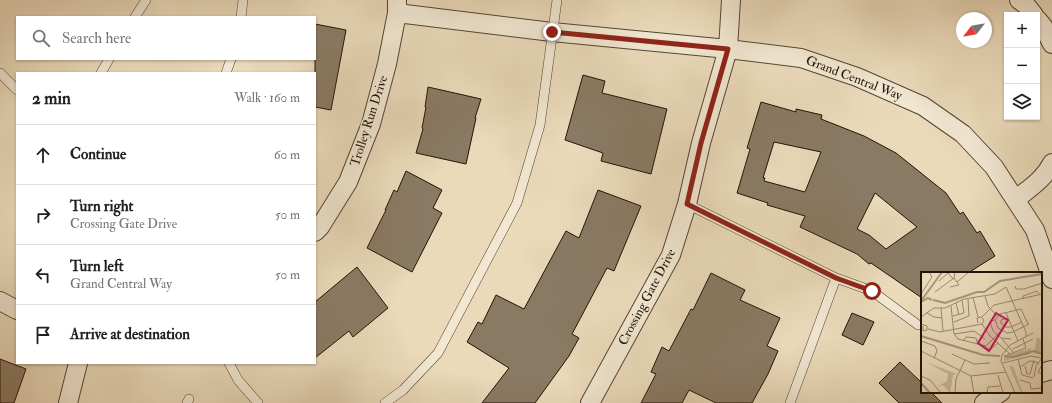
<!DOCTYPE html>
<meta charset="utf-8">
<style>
:root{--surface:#fff;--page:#f6f6f6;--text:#202124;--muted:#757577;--line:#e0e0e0}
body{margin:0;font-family:"IM FELL Double Pica",serif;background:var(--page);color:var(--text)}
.controls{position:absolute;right:12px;top:12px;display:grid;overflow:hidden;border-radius:0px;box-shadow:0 1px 3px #0004}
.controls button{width:36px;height:36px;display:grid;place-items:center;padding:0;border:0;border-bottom:1px solid var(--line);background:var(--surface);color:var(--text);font:20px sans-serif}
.compass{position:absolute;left:956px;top:12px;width:36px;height:36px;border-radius:50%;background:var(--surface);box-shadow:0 1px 3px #0004;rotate:239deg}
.stop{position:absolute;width:12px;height:12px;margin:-9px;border:3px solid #8f2418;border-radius:50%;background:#fff}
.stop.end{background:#8f2418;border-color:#fff;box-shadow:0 1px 4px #0008}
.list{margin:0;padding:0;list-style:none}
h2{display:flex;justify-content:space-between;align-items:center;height:52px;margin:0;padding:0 16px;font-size:17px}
h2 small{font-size:13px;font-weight:400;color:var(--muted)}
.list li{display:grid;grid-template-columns:26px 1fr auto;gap:12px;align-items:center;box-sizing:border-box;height:60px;padding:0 16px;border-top:1px solid var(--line)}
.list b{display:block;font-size:15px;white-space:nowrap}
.list p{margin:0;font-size:13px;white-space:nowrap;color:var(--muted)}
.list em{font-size:13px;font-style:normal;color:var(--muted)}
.icon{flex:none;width:22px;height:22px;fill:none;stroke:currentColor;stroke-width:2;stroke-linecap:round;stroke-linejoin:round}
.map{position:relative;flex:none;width:1052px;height:403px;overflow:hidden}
.search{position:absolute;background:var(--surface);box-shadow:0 1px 3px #0004;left:16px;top:16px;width:300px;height:44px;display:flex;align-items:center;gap:10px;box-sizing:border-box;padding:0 14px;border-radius:0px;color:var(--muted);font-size:15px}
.panel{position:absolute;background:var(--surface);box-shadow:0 1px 3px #0004;left:16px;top:72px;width:300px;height:292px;border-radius:0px}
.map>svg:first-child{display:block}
.building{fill:#8a7a64;stroke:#221306;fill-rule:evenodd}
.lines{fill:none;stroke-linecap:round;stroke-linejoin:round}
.service-casing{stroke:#544533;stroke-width:10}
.minor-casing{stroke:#544533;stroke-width:20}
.service{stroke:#f1e7d2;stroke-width:9}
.minor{stroke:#f1e7d2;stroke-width:18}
.route{stroke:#8f2418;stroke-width:5}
.labels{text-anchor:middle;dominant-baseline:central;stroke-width:3;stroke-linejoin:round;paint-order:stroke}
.street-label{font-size:13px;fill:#221306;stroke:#f1e7d2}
.inset-river{fill:none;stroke:#a6967d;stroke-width:2}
.inset-road{fill:none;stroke:#9a8a72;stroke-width:1}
.view{fill:#c2185b;fill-opacity:0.15;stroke:#c2185b;stroke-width:2}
.inset-edge{fill:none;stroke:#221306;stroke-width:2}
</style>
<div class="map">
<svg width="1052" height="403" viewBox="0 0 1052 403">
<rect width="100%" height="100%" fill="#eadaba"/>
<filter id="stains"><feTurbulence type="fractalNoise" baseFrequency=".005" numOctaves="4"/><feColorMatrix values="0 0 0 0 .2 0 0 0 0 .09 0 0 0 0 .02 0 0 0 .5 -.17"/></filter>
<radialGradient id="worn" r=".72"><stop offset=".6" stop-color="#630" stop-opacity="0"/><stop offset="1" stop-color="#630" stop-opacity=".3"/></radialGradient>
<path class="building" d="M315,24L346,30L331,110L315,107Z
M583,75L605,81L602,93L667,109L651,174L601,161L603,153L565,140Z
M428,87L481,99L475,118H476L466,164L416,153L423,129L422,128L426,107H425Z
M761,102L796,112V109L822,115L821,119L864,136L896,153L946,193L960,214L963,212L977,233L980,231L995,256L968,273H922V298L871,263L869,264L857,254L800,227L805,216L767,205L768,203L737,193L750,149L747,148ZM774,142L821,152L805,192L764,181L765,178H763ZM875,193L917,227L886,249L869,235L857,229Z
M406,171L442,190L433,208L442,213L412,272L367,248L386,210H385L394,190L397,192Z
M598,190L641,206L614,271L607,268L572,334L579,338L569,356L535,403H482L509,368L467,342L478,322L482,324L496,295L524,309L566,231L579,238Z
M357,267L388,308L353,337L349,331L315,358V302Z
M711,273L745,290L740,300L780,318L767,346L778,351L768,374L752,403H716L689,390L682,403H641L656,374L651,372L662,347L669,351L691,309L693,310Z
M852,313L874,322L863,345L842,335Z
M0,359L26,369L14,403H0Z
M900,362L922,383V392H931L942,403H899L879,383Z"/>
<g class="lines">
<g class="service-casing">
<path id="service" d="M135,17L146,0
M241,17L243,0
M0,73L17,90
M101,73L109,59
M226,73L231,59
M687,204L836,278L872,291L918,325
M229,363L238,380L258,403
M187,403L189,399
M385,403L403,390L438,353L517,203L540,125L557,0
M790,403L836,278"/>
</g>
<g class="minor-casing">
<path id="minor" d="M1019,0L1026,5L1034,15
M397,13L552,32L728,49L801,58L857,77L923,106L963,134L994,167L1035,230L1052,279
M1037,19L1043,26L1052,44
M1016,199C1030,188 1044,179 1052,163
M315,232L320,227L348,182L371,124L387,64L397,13V0
M0,301L17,310
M1041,373L1052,370
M68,403L78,363
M590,403L671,255L687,204L701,143L728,49L731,0
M984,403L1001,392"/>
</g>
<use href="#service" class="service"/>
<use href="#minor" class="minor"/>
</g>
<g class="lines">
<path class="route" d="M552,32L728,49L701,143L687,204L836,278L872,291"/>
</g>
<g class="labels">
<g class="street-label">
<text transform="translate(854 78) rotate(21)">Grand Central Way</text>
<text transform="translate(369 121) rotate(-72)">Trolley Run Drive</text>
<text transform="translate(647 297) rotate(-62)">Crossing Gate Drive</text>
</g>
</g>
<g transform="translate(921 272)">
<rect width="121" height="121" fill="#eadaba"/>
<path d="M116,65L121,68V83L113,81ZM111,76L109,82L83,89V84ZM5,90L36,102L32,103L29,121L22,113L16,115L26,109L27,102ZM88,94H92L102,121H100Z" fill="#c8b89b"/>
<path class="inset-river" d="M12,28L24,31L56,20H63L79,9L121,2M0,29L21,0M0,30L7,26L11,28M0,64L62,83L79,84M83,84L93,85L113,79L121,82M0,111L9,121"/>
<path class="inset-road" d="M18,9L27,1L32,7M36,10L48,0M94,14L95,17H103L121,11M29,15L38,13L33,6M14,20L33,6L34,0M0,22L11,5L8,0M64,24L67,34L76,44M52,25L57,45M102,27V24L116,19L119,23M35,31L38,43M30,34L33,62L37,67L65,74L80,59M20,36L22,59M6,41L13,45L21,46M85,41L97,69M32,44L43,41L41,28M0,45L13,36H24L43,27L74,22L85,15L105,60V65M61,45L73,33L121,22M87,46L80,48V51L84,55H90M74,48L69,49L72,59L80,66L90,67M33,50L48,44L47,27M0,52L6,54V58L2,59V54M61,52L69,64L89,82M107,52L100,37L79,42L74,48L77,56L86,61L92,60L108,52M90,55L101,50M7,57L19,60L61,52L63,48L60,45L56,46L57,51M33,62L53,59L64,67M81,67L93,81M0,69L14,74L16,79L13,86M42,69L45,65L55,66L57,73M63,74L69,78L77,71M92,77L112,67M0,79L50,104L85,100M31,82L53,92L69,91M86,83L105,76L102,67M97,87L101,103L112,106M82,91L110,84L121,86M121,93L117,100L121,102M104,94L106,102H109L113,88M99,95L109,89L118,91M77,103L82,121M0,104L9,108L20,121M50,104L53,121M113,105L115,94L121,86M99,108L109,111L110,117L121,116M34,121L35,107L44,88M66,121L67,115L79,114M94,121L80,89L81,83L89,73L112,61"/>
<path class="view" d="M75,41L87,48L68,79L57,71Z"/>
<rect width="121" height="121" class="inset-edge"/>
</g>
<rect width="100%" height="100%" filter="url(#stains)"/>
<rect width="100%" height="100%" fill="url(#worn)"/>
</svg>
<div class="controls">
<button>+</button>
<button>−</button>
<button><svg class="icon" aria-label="layers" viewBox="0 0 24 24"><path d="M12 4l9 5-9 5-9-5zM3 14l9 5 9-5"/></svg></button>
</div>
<svg class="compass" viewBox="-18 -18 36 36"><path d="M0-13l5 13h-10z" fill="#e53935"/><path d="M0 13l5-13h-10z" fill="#757577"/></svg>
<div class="stop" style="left:872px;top:291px"></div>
<div class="stop end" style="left:552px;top:32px"></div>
<div class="search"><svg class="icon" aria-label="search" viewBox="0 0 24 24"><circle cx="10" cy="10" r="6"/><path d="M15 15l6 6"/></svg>Search here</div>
<section class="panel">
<h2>2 min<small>Walk · 160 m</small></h2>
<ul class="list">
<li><svg class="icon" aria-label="ahead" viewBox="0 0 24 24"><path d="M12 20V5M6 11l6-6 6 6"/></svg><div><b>Continue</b></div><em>60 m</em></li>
<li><svg class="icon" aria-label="right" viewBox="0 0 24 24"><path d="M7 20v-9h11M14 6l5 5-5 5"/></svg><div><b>Turn right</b><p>Crossing Gate Drive</p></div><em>50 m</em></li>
<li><svg class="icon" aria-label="left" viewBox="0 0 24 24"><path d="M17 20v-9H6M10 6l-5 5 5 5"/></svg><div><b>Turn left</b><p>Grand Central Way</p></div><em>50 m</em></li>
<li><svg class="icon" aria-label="arrive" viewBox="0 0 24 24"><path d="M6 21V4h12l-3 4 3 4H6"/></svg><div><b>Arrive at destination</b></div></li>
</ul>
</section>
</div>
